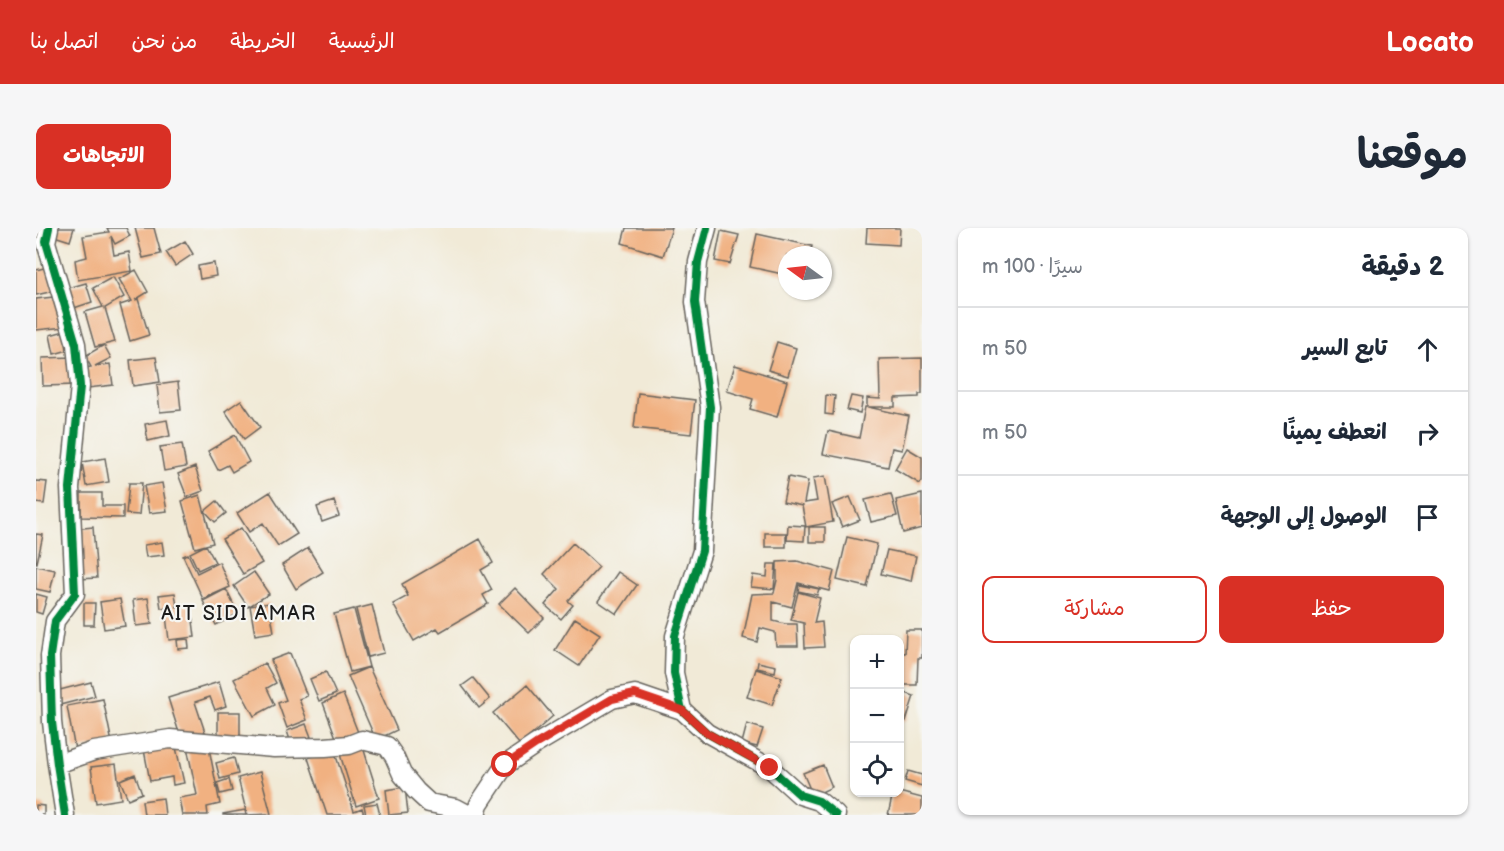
<!DOCTYPE html>
<html lang="ar">
<meta charset="utf-8">
<style>
:root{--surface:#fff;--page:#f6f6f7;--text:#1f2937;--muted:#747a83;--line:#e0e1e3;--accent:#d93025}
body{margin:0;font-family:"Balsamiq Sans","Playpen Sans Arabic",sans-serif;background:var(--page);color:var(--text);direction:rtl}
.controls{position:absolute;right:18px;bottom:18px;display:grid;overflow:hidden;border-radius:12px;box-shadow:0 2px 4px #0004}
.controls button{width:54px;height:54px;display:grid;place-items:center;padding:0;border:0;border-bottom:2px solid var(--line);background:var(--surface);color:var(--text);font:30px sans-serif}
.compass{position:absolute;left:742px;top:18px;width:54px;height:54px;border-radius:50%;background:var(--surface);box-shadow:0 2px 4px #0004;rotate:285deg}
.stop{position:absolute;width:18px;height:18px;margin:-14px;border:4px solid #d93025;border-radius:50%;background:#fff}
.stop.end{background:#d93025;border-color:#fff;box-shadow:0 2px 6px #0008}
.list{margin:0;padding:0;list-style:none}
h2{display:flex;justify-content:space-between;align-items:center;height:78px;margin:0;padding:0 24px;font-size:26px}
h2 small{font-size:20px;font-weight:400;color:var(--muted)}
.list li{display:grid;grid-template-columns:39px 1fr auto;gap:18px;align-items:center;box-sizing:border-box;height:84px;padding:0 24px;border-top:2px solid var(--line)}
.list b{display:block;font-size:22px;white-space:nowrap}
.list em{font-size:20px;font-style:normal;color:var(--muted)}
.actions{display:flex;gap:12px;padding:18px 24px}
.actions a{flex:1;padding:14px 0;border:2px solid var(--accent);border-radius:12px;text-align:center;font-size:21px;color:var(--accent)}
.actions .main{background:var(--accent);color:#fff}
.icon{flex:none;width:33px;height:33px;fill:none;stroke:currentColor;stroke-width:2;stroke-linecap:round;stroke-linejoin:round}
.map{position:relative;flex:none;width:886px;height:587px;overflow:hidden;direction:ltr;border-radius:12px}
header{display:flex;align-items:center;gap:36px;box-sizing:border-box;height:84px;padding:0 30px;background:var(--accent);color:#fff}
header strong{font-size:28px}
nav{display:flex;gap:33px;margin-inline-start:auto;font-size:21px}
.intro{display:flex;align-items:center;justify-content:space-between;box-sizing:border-box;height:144px;padding:0 36px}
h1{margin:0;font-size:42px}
.button{padding:15px 27px;border-radius:12px;background:var(--accent);color:#fff;font-size:21px;font-weight:700}
main{display:flex;gap:36px;padding:0 36px}
aside{flex:1;background:var(--surface);border-radius:12px;box-shadow:0 2px 4px #0004}
.map>svg:first-child{display:block}
.building{fill:#f1b181}
.lines{fill:none;stroke-linecap:round;stroke-linejoin:round}
.minor-casing{stroke:#67645d;stroke-width:21}
.minor{stroke:#fff;stroke-width:18}
.cycleway-casing{stroke:#f6f6f2;stroke-width:11}
.cycleway{stroke:#00873e;stroke-width:8}
.route{stroke:#d93025;stroke-width:8}
.labels{text-anchor:middle;dominant-baseline:central;stroke-width:4.5;stroke-linejoin:round;paint-order:stroke}
.quarter-label{font-size:20px;letter-spacing:1.5px;fill:#1c1c1c;stroke:#f6f6f2}
</style>
<header>
<strong>Locato</strong>
<nav><a>الرئيسية</a><a>الخريطة</a><a>من نحن</a><a>اتصل بنا</a></nav>
</header>
<div class="intro"><h1>موقعنا</h1><a class="button">الاتجاهات</a></div>
<main>
<aside>
<h2>2 دقيقة<small>سيرًا · 100 m</small></h2>
<ul class="list">
<li><svg class="icon" aria-label="ahead" viewBox="0 0 24 24"><path d="M12 20V5M6 11l6-6 6 6"/></svg><div><b>تابع السير</b></div><em>50 m</em></li>
<li><svg class="icon" aria-label="right" viewBox="0 0 24 24"><path d="M7 20v-9h11M14 6l5 5-5 5"/></svg><div><b>انعطف يمينًا</b></div><em>50 m</em></li>
<li><svg class="icon" aria-label="arrive" viewBox="0 0 24 24"><path d="M6 21V4h12l-3 4 3 4H6"/></svg><div><b>الوصول إلى الوجهة</b></div></li>
</ul>
<div class="actions"><a class="main">حفظ</a><a>مشاركة</a></div>
</aside>
<div class="map">
<svg width="886" height="587" viewBox="0 0 886 587">
<rect width="100%" height="100%" fill="#f6f6f2"/>
<filter id="ink" filterUnits="userSpaceOnUse"><feTurbulence type="fractalNoise" baseFrequency=".0167" numOctaves="2"/><feDisplacementMap in="SourceGraphic" scale="12" xChannelSelector="R" yChannelSelector="G"/><feConvolveMatrix kernelMatrix="1 2 1 2 8 2 1 2 1" color-interpolation-filters="sRGB"/></filter>
<filter id="wash" filterUnits="userSpaceOnUse"><feTurbulence type="fractalNoise" baseFrequency=".008" numOctaves="4" result="noise"/><feDisplacementMap in="SourceGraphic" scale="24" xChannelSelector="R" yChannelSelector="G"/><feGaussianBlur stdDeviation="1.35" result="paint"/><feColorMatrix in="noise" values="0 0 0 0 0 0 0 0 0 0 0 0 0 0 0 0 0 1.4 0 .05"/><feComposite in="paint" operator="in"/></filter>
<g filter="url(#wash)">
<rect width="100%" height="100%" fill="#f1ead7"/>
<g id="blocks">
<path class="building" d="M17,0H38L34,13L15,7Z
M71,0H90L94,8L79,16L75,8L78,27L93,24L96,43L42,52L39,32L51,29L47,8L73,4Z
M99,0H118L125,26L107,30Z
M590,0H636L627,28L586,15Z
M831,0H864L863,17L830,15Z
M685,3L703,7L694,36L679,33Z
M721,6L776,18L774,27H751V47L714,39Z
M149,13L157,26L139,38L130,24Z
M178,35L180,48L164,51L162,38Z
M12,39L18,63L0,67V42Z
M100,42L112,64L99,72L102,71L113,107L94,113L84,77L96,73L83,51Z
M77,49L88,69L69,80L79,114L59,119L49,84L67,79L57,60Z
M50,55L56,74L38,80L32,60Z
M26,68L29,99L0,102V71Z
M32,102L36,121L18,126L14,107Z
M741,114L760,120L752,148L732,142Z
M68,117L75,130L59,138L74,136L77,157L52,160L49,140L55,139L49,128Z
M39,129V157L7,158L6,130Z
M120,129L124,154L97,158L94,132Z
M886,130V166H883V169L859,170V179H832L873,188L866,222L856,220L852,239L787,226L792,203L823,210L829,179H831V170L844,171L843,131Z
M699,137L751,153L741,189L714,181L717,171L691,163Z
M142,154L145,182L124,184L121,157Z
M602,165L659,172L655,206L598,200Z
M790,167L799,168L797,187L789,186Z
M815,168L827,170L824,185L811,182Z
M205,172L224,199L208,211L189,183Z
M131,192L134,208L112,213L109,196Z
M199,207L213,234L196,244L192,237L182,242L172,223Z
M146,216L150,239L128,243L124,219Z
M871,220L886,229V253L884,256L859,241Z
M69,230L73,254L50,258L46,234Z
M159,239L167,263L151,269L142,246Z
M789,248L797,294L770,299L766,278L747,274L752,249L772,253L768,275L781,273L777,250Z
M0,253L11,254L8,276L0,275Z
M93,255H106L103,287L90,286Z
M126,255L131,283L113,285L108,258Z
M234,264L261,306L242,318L227,295L213,304L201,285Z
M45,265H66V278H87V290L45,289Z
M855,266L861,288L835,294L829,272Z
M886,266V300L867,305L860,272Z
M164,267L177,315L159,320L146,273Z
M814,269L824,292L806,299L796,276Z
M181,273L190,285L179,294L169,283Z
M298,273L303,288L286,294L281,279Z
M752,297L769,298L768,313L751,312Z
M57,299L61,350L43,351L38,301Z
M773,299H789V314H773Z
M205,300L226,335L207,346L186,311Z
M729,305H750V319H729Z
M0,306L7,307L1,335H0Z
M811,309L841,316L831,359L801,352Z
M444,311L457,335L445,342L456,362L447,367L452,376L404,404L401,400L378,413L357,376L372,368L366,356Z
M126,314L128,327L110,329L108,317Z
M537,315L563,339L532,373L537,377L525,391L509,377L523,361L508,346Z
M170,317L179,334L162,342L154,325Z
M272,320L287,344L260,361L246,337Z
M851,322L880,328L875,353L845,346Z
M152,326L161,345L183,334L194,359L167,371L147,328Z
M761,333L798,343L793,363L762,355L756,379L737,374V393L749,396H761L762,418H740L739,404L724,400L721,414L707,410L716,366L738,365L741,352V334Z
M732,336H740L738,361L715,359L717,347L731,349Z
M0,338L19,342L14,364L0,361Z
M218,344L233,366L212,379L198,358Z
M582,344L601,357L581,386L562,373Z
M763,357L783,361L781,367L762,363Z
M479,360L508,390L493,405L463,376Z
M190,361L202,386L180,397L167,373Z
M762,364L784,370L778,395L786,394L788,419L769,420L768,395L755,392Z
M139,365L141,379L155,377L159,409L133,412L129,380H125L123,367Z
M0,366L11,369L6,386L0,384Z
M112,370L116,396L100,398L97,372Z
M84,371L89,398L68,401L64,374Z
M48,375H59L58,397H48Z
M233,375L238,404L219,407L214,378Z
M336,377L348,425L332,429L320,381Z
M318,381L333,439L314,444L298,386Z
M539,390L564,406L543,438L519,422Z
M870,402H886V430H882L881,457H864V425H869Z
M152,411L153,420L142,421L141,412Z
M254,425L271,468L263,471L271,492L251,500L242,475L250,472L235,432Z
M722,434L740,438L739,444L721,440Z
M229,435L240,455L231,460L239,477L218,488L198,451Z
M333,439L361,502L340,512L312,448Z
M720,441L746,449L736,477L711,469Z
M290,444L300,466L283,473L274,451Z
M437,450L454,471L443,480L426,458Z
M55,454L59,468L20,478L16,464Z
M183,454L190,478L179,482L174,469L159,474L169,504L145,511L132,470Z
M491,457L517,488L484,517L457,485Z
M864,463L878,468L870,493L864,492Z
M307,466L323,507L302,515L287,475Z
M67,471L76,515L39,522L31,478Z
M182,484H204V509H182Z
M270,496L275,509L255,515L251,503Z
M711,496L727,501L721,519L706,515Z
M139,515L148,555L137,557L136,549L114,553L108,522Z
M172,515L184,576L171,579L172,587H146L143,570L161,567L151,519Z
M326,516L343,570L320,578L303,523Z
M298,522L318,583L326,580L328,587H291L272,530Z
M198,530L202,546L184,551L180,535Z
M80,536L85,571L60,575L55,539Z
M787,537L796,559L777,568L767,545Z
M872,543L886,547V558L869,553Z
M224,544L235,586L211,587L202,550Z
M99,546L106,565L92,571L84,552Z
M193,551L196,563L184,566L181,555Z
M369,559L372,585L353,587L350,562Z
M863,564L886,570V587H852L856,569L843,564Z
M127,570L129,587H108L106,573Z
M341,575L344,587H330L328,577Z
M0,577L8,578V587H0Z
M209,582L210,587H187V586Z"/>
</g>
</g>
<g filter="url(#ink)">
<use href="#blocks" fill-opacity="0" stroke="#67645d" stroke-width="1.5"/>
<g class="lines">
<g class="minor-casing">
<path id="minor" d="M13,0L10,14L40,116L44,158L34,260L39,366L19,393L14,428L16,494L21,536L29,587
M671,0L662,34L659,74L674,179L666,323L639,408L638,445L646,482L671,505L734,540L764,567L783,573L800,587
M21,536L58,523L134,511L238,520L289,519L313,517L326,512L351,518L358,528L366,546L380,563L393,575L420,580L433,587
M440,587L443,576L469,537L500,516L576,471L599,466L646,482"/>
</g>
<use href="#minor" class="minor"/>
<g class="cycleway-casing">
<path id="cycleway" d="M13,0L10,14L40,116L44,158L34,260L39,366L19,393L14,428L16,494L21,536L29,587
M671,0L662,34L659,74L674,179L666,323L639,408L638,445L646,482L671,505L734,540L764,567L783,573L800,587"/>
</g>
<use href="#cycleway" class="cycleway"/>
</g>
</g>
<g class="lines" filter="url(#ink)">
<path class="route" d="M469,537L500,516L576,471L599,466L646,482L671,505L734,540"/>
</g>
<g class="labels">
<g class="quarter-label">
<text x="203" y="386">AIT SIDI AMAR</text>
</g>
</g>
</svg>
<div class="controls">
<button>+</button>
<button>−</button>
<button><svg class="icon" aria-label="locate" viewBox="0 0 24 24"><circle cx="12" cy="12" r="6"/><path d="M12 2v4M12 18v4M2 12h4M18 12h4"/></svg></button>
</div>
<svg class="compass" viewBox="-18 -18 36 36"><path d="M0-13l5 13h-10z" fill="#e53935"/><path d="M0 13l5-13h-10z" fill="#747a83"/></svg>
<div class="stop" style="left:469px;top:537px"></div>
<div class="stop end" style="left:734px;top:540px"></div>
</div>
</main>
